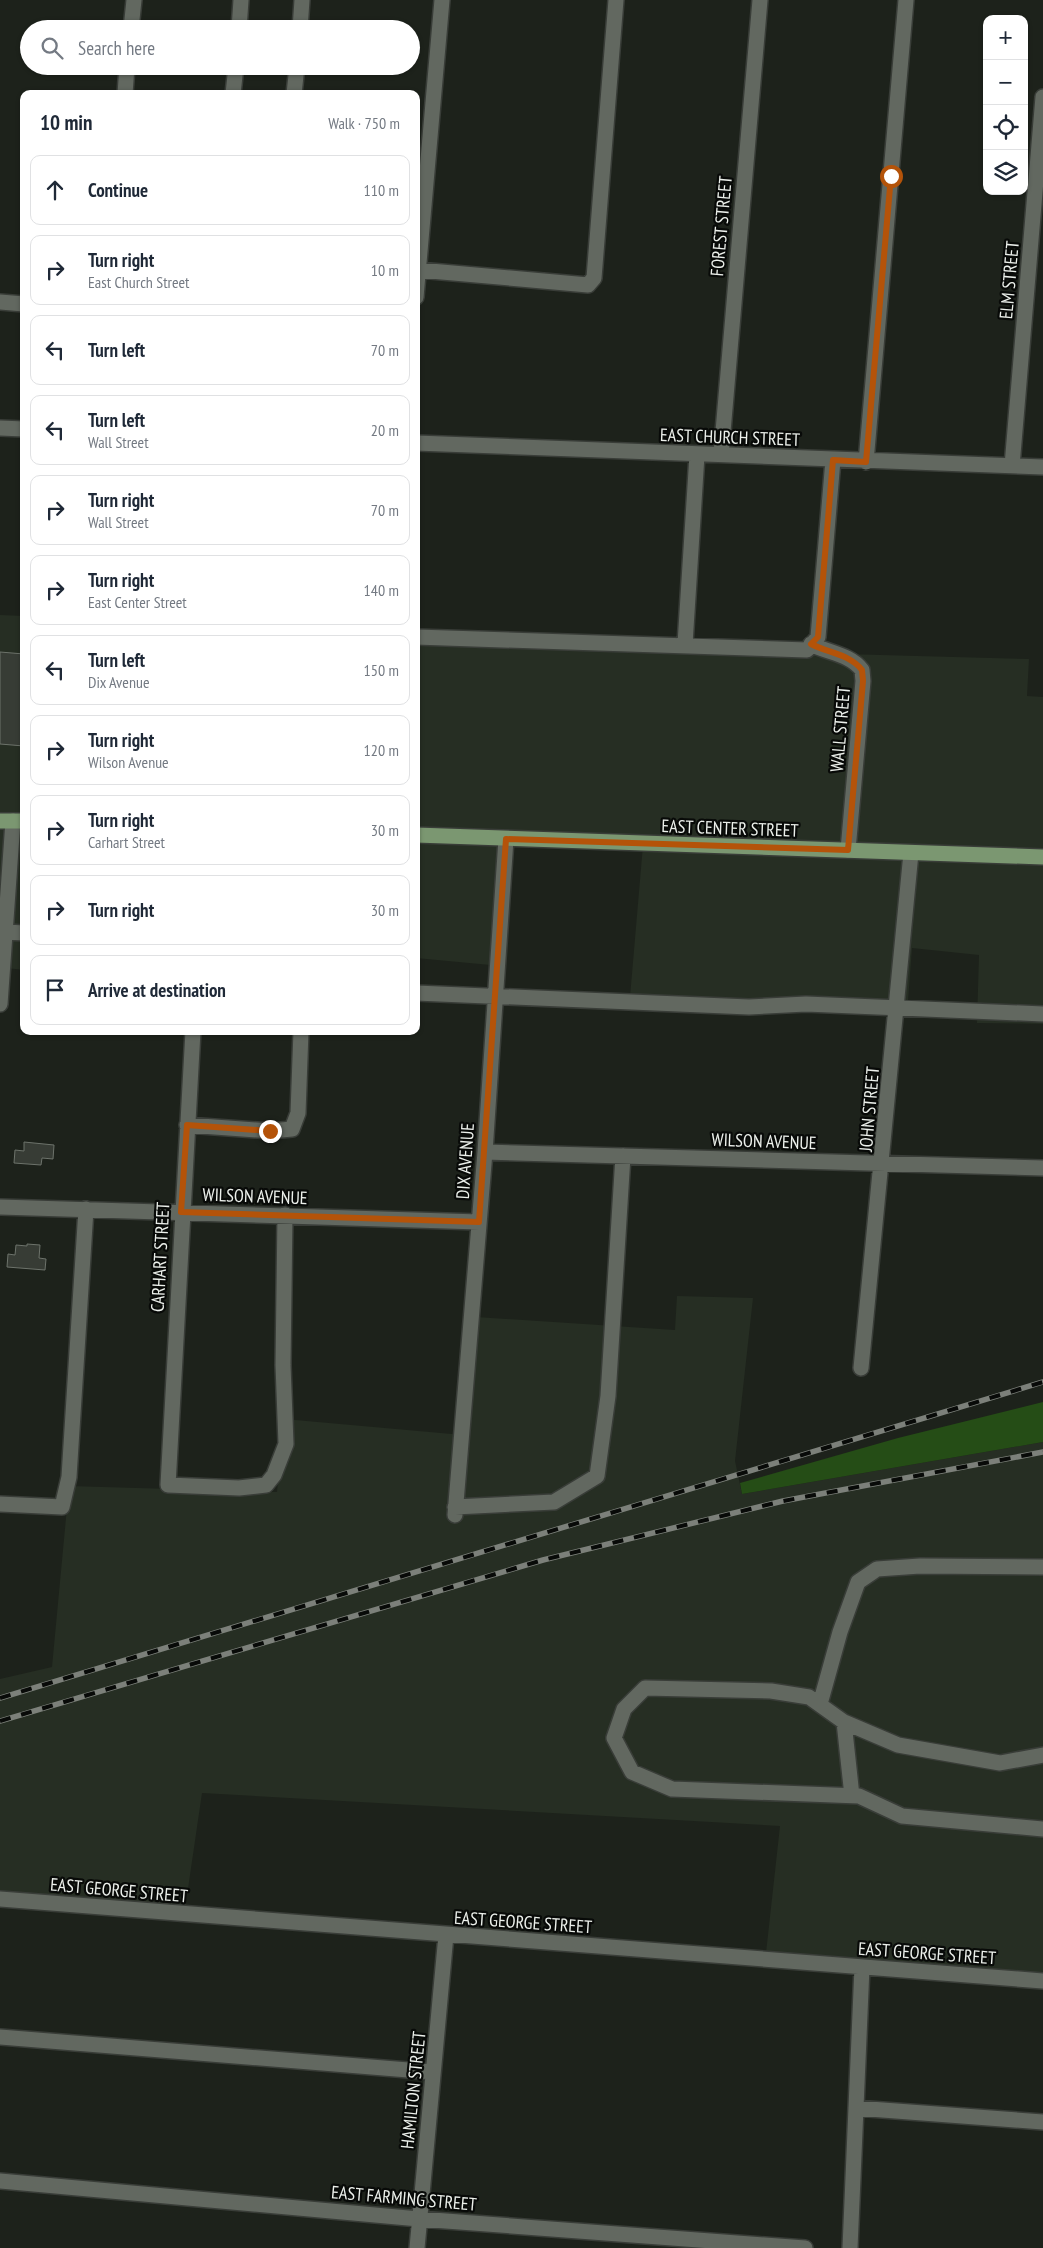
<!DOCTYPE html>
<meta charset="utf-8">
<style>
:root{--surface:#fff;--page:#f6f6f7;--text:#1f2937;--muted:#747a83;--line:#e0e1e3}
body{margin:0;font-family:"PT Sans Narrow",sans-serif;background:var(--page);color:var(--text)}
.controls{position:absolute;right:15px;top:15px;display:grid;overflow:hidden;border-radius:10px;box-shadow:0 1px 4px #0004}
.controls button{width:45px;height:45px;display:grid;place-items:center;padding:0;border:0;border-bottom:1px solid var(--line);background:var(--surface);color:var(--text);font:25px sans-serif}
.stop{position:absolute;width:15px;height:15px;margin:-11px;border:4px solid #b45309;border-radius:50%;background:#fff}
.stop.end{background:#b45309;border-color:#fff;box-shadow:0 1px 5px #0008}
.list{margin:0;padding:0;list-style:none}
h2{display:flex;justify-content:space-between;align-items:center;height:65px;margin:0;padding:0 20px;font-size:21px}
h2 small{font-size:16px;font-weight:400;color:var(--muted)}
.list li{display:grid;grid-template-columns:32px 1fr auto;gap:15px;align-items:center;box-sizing:border-box;height:70px;margin:0 10px 10px;padding:0 10px;border:1px solid var(--line);border-radius:10px}
.list b{display:block;font-size:19px;white-space:nowrap}
.list p{margin:0;font-size:16px;white-space:nowrap;color:var(--muted)}
.list em{font-size:16px;font-style:normal;color:var(--muted)}
.icon{flex:none;width:28px;height:28px;fill:none;stroke:currentColor;stroke-width:2;stroke-linecap:round;stroke-linejoin:round}
.map{position:relative;flex:none;width:1043px;height:2248px;overflow:hidden}
.search{position:absolute;background:var(--surface);box-shadow:0 1px 4px #0004;left:20px;top:20px;width:400px;height:55px;display:flex;align-items:center;gap:12px;box-sizing:border-box;padding:0 18px;border-radius:28px;color:var(--muted);font-size:19px}
.panel{position:absolute;background:var(--surface);box-shadow:0 1px 4px #0004;left:20px;top:90px;width:400px;height:945px;border-radius:10px}
.map>svg:first-child{display:block}
.built{fill:#262e23}
.green{fill:#254d16}
.building{fill:#373c35;stroke:#6d736b}
.lines{fill:none;stroke-linecap:round;stroke-linejoin:round}
.minor-casing{stroke:#393d38;stroke-width:18}
.major-casing{stroke:#393d38;stroke-width:18}
.minor{stroke:#626860;stroke-width:15}
.major{stroke:#7b9771;stroke-width:15}
.rail-casing{stroke:#7c807a;stroke-width:5.5}
.rail{stroke:#080a08;stroke-width:4;stroke-dasharray:11;stroke-linecap:butt}
.route{stroke:#b45309;stroke-width:6}
.labels{text-anchor:middle;dominant-baseline:central;stroke-width:4.5;stroke-linejoin:round;paint-order:stroke}
.street-label{font-size:18px;fill:#ecf0eb;stroke:#080a08}
</style>
<div class="map">
<svg width="1043" height="2248" viewBox="0 0 1043 2248">
<rect width="100%" height="100%" fill="#1d221b"/>
<path class="built" d="M0,615L24,616V970L6,968L0,943Z
M416,635L808,653L1029,659L1027,696L1043,697V1024L977,1023L979,955L912,948L907,1014L630,997L643,845L509,842L501,966L416,958Z
M677,1296L753,1298L735,1461L742,1494L1043,1442V1983L765,1962L780,1826L202,1793L184,1916L0,1902V1679L52,1667L69,1486L277,1492L284,1419L463,1435L476,1317L675,1330Z"/>
<path class="green" d="M1043,1402V1442L742,1494L740,1483L898,1438Z"/>
<path class="building" d="M0,652L24,654V746L0,744Z
M24,1142L54,1145L53,1159L42,1158L41,1165L14,1163L15,1150L24,1151Z
M27,1244L40,1245L39,1258L46,1259L45,1270L7,1267L8,1254L15,1255L16,1245L27,1246Z"/>
<g class="lines">
<g class="minor-casing">
<path id="minor" d="M131,29L134,0
M239,29L241,0
M300,29L302,0
M125,94L127,66
M233,94L236,66
M294,94L297,66
M419,270L588,285L594,278L616,0
M416,297L442,0
M0,302L24,304
M0,428L24,429
M416,443L1043,467
M721,455L760,0
M866,462L906,0
M1012,466L1043,97
M416,637L807,650L818,637L833,460
M685,644L697,455
M811,644C828,653 850,654 862,670L863,681L848,850
M6,932L24,933
M416,993L749,1007L806,1004L1043,1014
M0,1004L13,821
M193,1031L168,1485L239,1488L266,1485L274,1475L286,1444L283,1365L285,1215
M187,1125L270,1131L292,1129L298,1113L301,1031
M485,1152L1043,1168
M0,1207L479,1222
M861,1368L911,853
M0,1504L62,1507L69,1477L86,1209
M455,1507L554,1502L597,1476L608,1396L623,1156
M455,1515L485,1152L506,839
M820,1704L840,1632L858,1582L877,1569L920,1566L1043,1567
M844,1722L852,1796
M1043,1755L1000,1763L898,1745L844,1722L809,1697L771,1691L645,1688L624,1709L614,1738L632,1772L672,1789L859,1796L902,1816L1043,1829
M0,1899L1043,1981
M0,2037L433,2072
M856,2108L1043,2122
M0,2181L419,2219L805,2248
M417,2248L446,1935
M850,2248L862,1967"/>
</g>
<g class="major-casing">
<path id="major" d="M0,821H24
M416,835L1043,857"/>
</g>
<use href="#minor" class="minor"/>
<use href="#major" class="major"/>
<g class="rail-casing">
<path id="rail" d="M0,1698L1043,1382
M0,1721L543,1560L783,1501L1043,1452"/>
</g>
<use href="#rail" class="rail"/>
</g>
<g class="lines">
<path class="route" d="M270,1131L187,1125L181,1212L479,1222L506,839L848,850L863,681L862,670C850,654 828,653 811,644L818,637L833,460L866,462L891,176"/>
</g>
<g class="labels">
<g class="street-label">
<text transform="translate(721 226) rotate(-85)">FOREST STREET</text>
<text transform="translate(1009 280) rotate(-85)">ELM STREET</text>
<text transform="translate(730 437) rotate(2)">EAST CHURCH STREET</text>
<text transform="translate(840 729) rotate(-85)">WALL STREET</text>
<text transform="translate(730 828) rotate(2)">EAST CENTER STREET</text>
<text transform="translate(869 1109) rotate(-85)">JOHN STREET</text>
<text transform="translate(764 1141) rotate(2)">WILSON AVENUE</text>
<text transform="translate(465 1161) rotate(-86)">DIX AVENUE</text>
<text transform="translate(255 1196) rotate(2)">WILSON AVENUE</text>
<text transform="translate(160 1257) rotate(-87)">CARHART STREET</text>
<text transform="translate(119 1890) rotate(5)">EAST GEORGE STREET</text>
<text transform="translate(523 1922) rotate(4)">EAST GEORGE STREET</text>
<text transform="translate(927 1953) rotate(4)">EAST GEORGE STREET</text>
<text transform="translate(413 2090) rotate(-84)">HAMILTON STREET</text>
<text transform="translate(404 2198) rotate(5)">EAST FARMING STREET</text>
</g>
</g>
</svg>
<div class="controls">
<button>+</button>
<button>−</button>
<button><svg class="icon" aria-label="locate" viewBox="0 0 24 24"><circle cx="12" cy="12" r="6"/><path d="M12 2v4M12 18v4M2 12h4M18 12h4"/></svg></button>
<button><svg class="icon" aria-label="layers" viewBox="0 0 24 24"><path d="M12 4l9 5-9 5-9-5zM3 14l9 5 9-5"/></svg></button>
</div>
<div class="stop" style="left:891px;top:176px"></div>
<div class="stop end" style="left:270px;top:1131px"></div>
<div class="search"><svg class="icon" aria-label="search" viewBox="0 0 24 24"><circle cx="10" cy="10" r="6"/><path d="M15 15l6 6"/></svg>Search here</div>
<section class="panel">
<h2>10 min<small>Walk · 750 m</small></h2>
<ul class="list">
<li><svg class="icon" aria-label="ahead" viewBox="0 0 24 24"><path d="M12 20V5M6 11l6-6 6 6"/></svg><div><b>Continue</b></div><em>110 m</em></li>
<li><svg class="icon" aria-label="right" viewBox="0 0 24 24"><path d="M7 20v-9h11M14 6l5 5-5 5"/></svg><div><b>Turn right</b><p>East Church Street</p></div><em>10 m</em></li>
<li><svg class="icon" aria-label="left" viewBox="0 0 24 24"><path d="M17 20v-9H6M10 6l-5 5 5 5"/></svg><div><b>Turn left</b></div><em>70 m</em></li>
<li><svg class="icon" aria-label="left" viewBox="0 0 24 24"><path d="M17 20v-9H6M10 6l-5 5 5 5"/></svg><div><b>Turn left</b><p>Wall Street</p></div><em>20 m</em></li>
<li><svg class="icon" aria-label="right" viewBox="0 0 24 24"><path d="M7 20v-9h11M14 6l5 5-5 5"/></svg><div><b>Turn right</b><p>Wall Street</p></div><em>70 m</em></li>
<li><svg class="icon" aria-label="right" viewBox="0 0 24 24"><path d="M7 20v-9h11M14 6l5 5-5 5"/></svg><div><b>Turn right</b><p>East Center Street</p></div><em>140 m</em></li>
<li><svg class="icon" aria-label="left" viewBox="0 0 24 24"><path d="M17 20v-9H6M10 6l-5 5 5 5"/></svg><div><b>Turn left</b><p>Dix Avenue</p></div><em>150 m</em></li>
<li><svg class="icon" aria-label="right" viewBox="0 0 24 24"><path d="M7 20v-9h11M14 6l5 5-5 5"/></svg><div><b>Turn right</b><p>Wilson Avenue</p></div><em>120 m</em></li>
<li><svg class="icon" aria-label="right" viewBox="0 0 24 24"><path d="M7 20v-9h11M14 6l5 5-5 5"/></svg><div><b>Turn right</b><p>Carhart Street</p></div><em>30 m</em></li>
<li><svg class="icon" aria-label="right" viewBox="0 0 24 24"><path d="M7 20v-9h11M14 6l5 5-5 5"/></svg><div><b>Turn right</b></div><em>30 m</em></li>
<li><svg class="icon" aria-label="arrive" viewBox="0 0 24 24"><path d="M6 21V4h12l-3 4 3 4H6"/></svg><div><b>Arrive at destination</b></div></li>
</ul>
</section>
</div>
